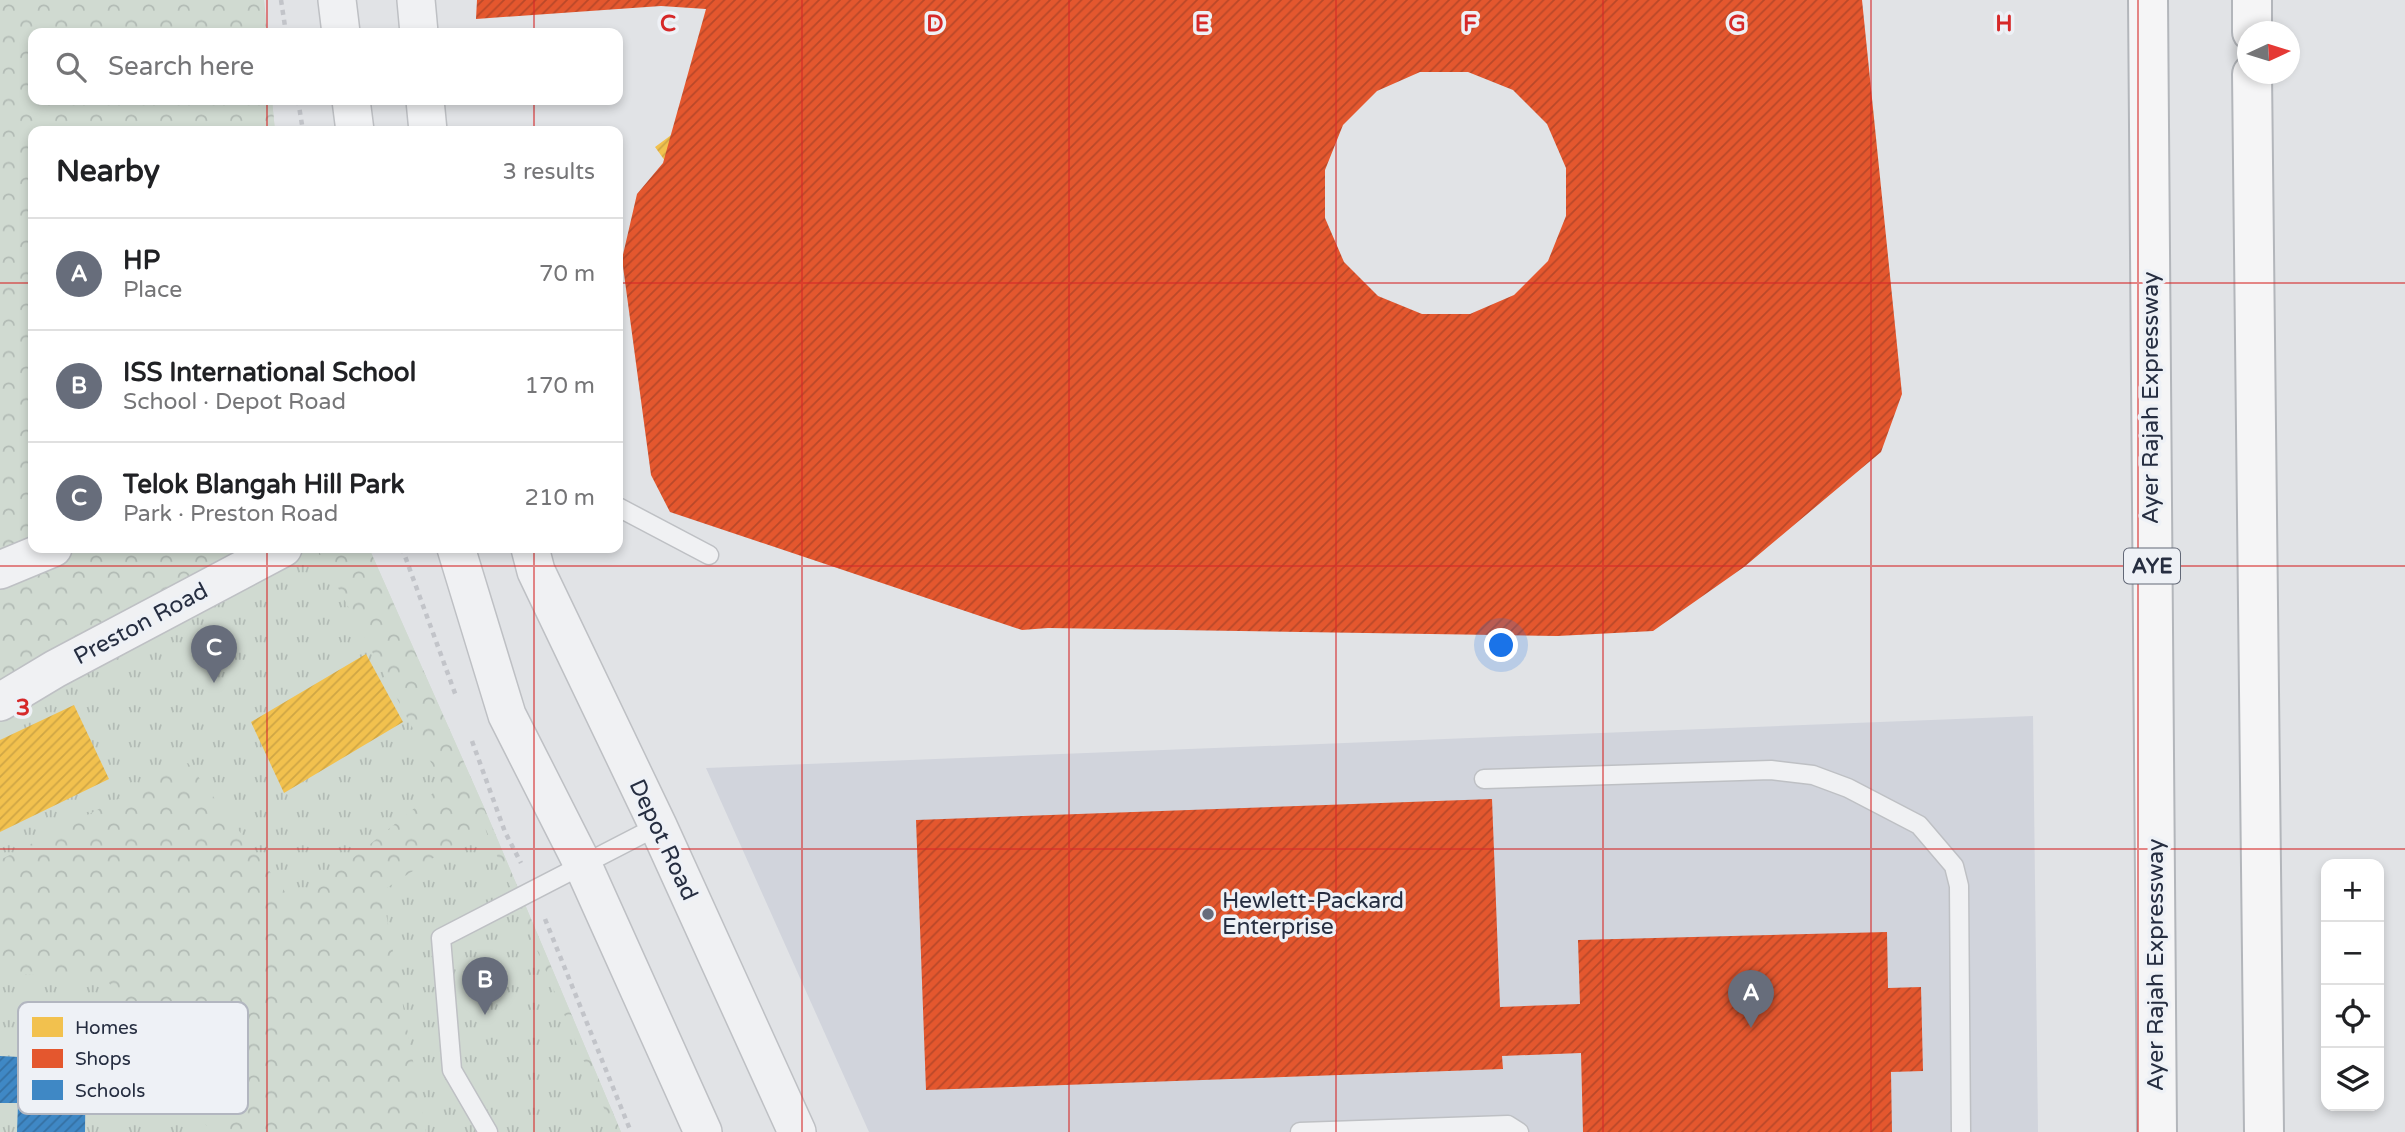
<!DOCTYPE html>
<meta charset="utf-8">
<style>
:root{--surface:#fff;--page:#f6f6f6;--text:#202124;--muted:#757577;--line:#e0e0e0;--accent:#676d7b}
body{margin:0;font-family:"Varela Round",sans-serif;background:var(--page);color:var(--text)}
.controls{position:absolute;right:21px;bottom:21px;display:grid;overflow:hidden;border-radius:14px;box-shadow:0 4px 10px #0003}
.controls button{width:63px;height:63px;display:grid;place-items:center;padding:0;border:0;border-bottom:2px solid var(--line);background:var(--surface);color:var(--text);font:35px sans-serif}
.compass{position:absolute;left:2237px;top:21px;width:63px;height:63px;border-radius:50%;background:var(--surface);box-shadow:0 4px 10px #0003;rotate:86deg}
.you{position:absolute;left:1502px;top:646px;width:24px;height:24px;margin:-18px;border:5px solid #fff;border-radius:50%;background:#1a73e8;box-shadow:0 0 0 10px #1a73e833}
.badge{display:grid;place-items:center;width:46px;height:46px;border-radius:50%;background:var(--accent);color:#fff;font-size:23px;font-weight:700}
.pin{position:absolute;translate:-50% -58px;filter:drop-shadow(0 2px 4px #0008)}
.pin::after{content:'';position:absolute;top:37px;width:24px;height:21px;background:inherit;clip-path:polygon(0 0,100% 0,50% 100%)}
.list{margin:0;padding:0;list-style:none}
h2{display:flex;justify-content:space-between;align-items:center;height:91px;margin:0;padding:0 28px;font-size:30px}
h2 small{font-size:23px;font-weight:400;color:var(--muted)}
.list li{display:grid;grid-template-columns:46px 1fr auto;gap:21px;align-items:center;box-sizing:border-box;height:112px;padding:0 28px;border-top:2px solid var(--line)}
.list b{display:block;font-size:26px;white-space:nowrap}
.list p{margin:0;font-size:23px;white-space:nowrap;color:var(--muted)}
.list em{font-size:23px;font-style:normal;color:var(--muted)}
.icon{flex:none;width:38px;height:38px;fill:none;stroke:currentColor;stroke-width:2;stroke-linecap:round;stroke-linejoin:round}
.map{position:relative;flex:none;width:2405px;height:1132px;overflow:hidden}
.search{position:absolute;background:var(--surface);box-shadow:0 4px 10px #0003;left:28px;top:28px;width:595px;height:77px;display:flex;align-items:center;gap:18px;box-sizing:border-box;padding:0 24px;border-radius:14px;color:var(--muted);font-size:26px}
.panel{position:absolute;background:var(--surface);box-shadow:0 4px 10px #0003;left:28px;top:126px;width:595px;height:427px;border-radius:14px}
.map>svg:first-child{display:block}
.built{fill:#d1d4dc}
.grass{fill:url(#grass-tufts)}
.forest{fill:url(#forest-crowns)}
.homes{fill:url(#homes-hatch)}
.shops{fill:url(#shops-hatch);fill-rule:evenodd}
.schools{fill:url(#schools-hatch)}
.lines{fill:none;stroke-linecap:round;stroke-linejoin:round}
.lane-casing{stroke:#bec0c4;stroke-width:21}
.street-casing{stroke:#bec0c4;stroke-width:40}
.highway-casing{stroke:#b3b6bb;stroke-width:42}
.path{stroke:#c2c4c9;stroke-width:4.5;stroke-dasharray:5 5;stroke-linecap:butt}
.lane{stroke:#f0f1f3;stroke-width:18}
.street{stroke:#f0f1f3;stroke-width:37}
.highway{stroke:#f5f5f6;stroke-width:38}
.grid{fill:none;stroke:#d62828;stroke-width:2;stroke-opacity:0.55}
.poi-dot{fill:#676d7b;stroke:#eef1f6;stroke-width:2.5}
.labels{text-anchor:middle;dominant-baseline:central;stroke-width:7;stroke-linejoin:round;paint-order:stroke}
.shield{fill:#eef1f6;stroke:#626877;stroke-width:2}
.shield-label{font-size:21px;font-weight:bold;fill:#262e41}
.street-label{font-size:23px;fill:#262e41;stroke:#eef1f6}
.poi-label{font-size:23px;fill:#262e41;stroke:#eef1f6;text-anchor:start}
.key{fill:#eef1f6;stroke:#b2b6c0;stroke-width:2}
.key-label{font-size:19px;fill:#262e41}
.grid-label{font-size:23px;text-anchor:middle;font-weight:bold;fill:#d62828;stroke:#eef1f6;stroke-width:7;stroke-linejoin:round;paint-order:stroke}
</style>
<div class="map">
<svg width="2405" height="1132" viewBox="0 0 2405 1132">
<defs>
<pattern id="grass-tufts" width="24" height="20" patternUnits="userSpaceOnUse" patternTransform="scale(1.75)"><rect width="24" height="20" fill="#d0dad1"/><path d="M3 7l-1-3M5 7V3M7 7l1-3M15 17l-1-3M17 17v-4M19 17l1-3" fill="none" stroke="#b2bbb5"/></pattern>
<pattern id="forest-crowns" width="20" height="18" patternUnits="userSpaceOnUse" patternTransform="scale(1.75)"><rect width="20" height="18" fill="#d0dad1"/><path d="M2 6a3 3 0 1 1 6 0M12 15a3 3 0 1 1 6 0" fill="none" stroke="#b2bbb5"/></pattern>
<pattern id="homes-hatch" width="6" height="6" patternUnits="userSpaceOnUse" patternTransform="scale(1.75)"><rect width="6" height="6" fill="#f2c14e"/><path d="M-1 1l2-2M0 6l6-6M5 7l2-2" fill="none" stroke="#cfa645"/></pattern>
<pattern id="shops-hatch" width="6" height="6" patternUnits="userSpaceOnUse" patternTransform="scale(1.75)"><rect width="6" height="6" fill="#e4572e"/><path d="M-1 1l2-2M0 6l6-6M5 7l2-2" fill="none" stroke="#b94829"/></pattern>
<pattern id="schools-hatch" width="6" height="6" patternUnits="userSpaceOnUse" patternTransform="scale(1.75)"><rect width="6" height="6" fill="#3f88c5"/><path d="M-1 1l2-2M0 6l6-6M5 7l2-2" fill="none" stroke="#3570a2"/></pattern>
</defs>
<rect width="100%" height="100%" fill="#e1e3e6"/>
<path class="built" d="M2033,716L2038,1132H869L706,768Z"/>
<path class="grass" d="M0,0H264L267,33H33V100H272L275,131H33V548H369L483,805L621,1132H0Z"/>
<path class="forest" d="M0,0H264L267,33H33V100H272L275,131H33V548H304L0,722Z
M317,548H369L483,805L621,1132H614L484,825L382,891L426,1132H211L105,977L0,974V860L188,763L295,905L443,785Z"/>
<path class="homes" d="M857,0H1125L1199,32L1243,0H1473L1475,16L1375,26L1304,79L1265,171L1212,148L1166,182L1107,101L971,42L806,162L828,362L1020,448L1135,363L1176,270L1229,294L1273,261L1330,338L1470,400L1631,282L1600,0H1701L1723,214L1781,293L1735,326L1742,383L1642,394L1573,445L1531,539L1477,516L1432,549L1374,470L1235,408L1121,492L1080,586L1026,562L982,595L925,518L841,481L742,492L736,435L683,412L723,317L719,275L714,229L655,147L701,113L695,58L793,47Z
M366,654L403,722L284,793L251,722Z
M74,705L109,779L0,832V740Z"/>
<path class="shops" d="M477,0H1862L1902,394L1881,452L1744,567L1653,631L1557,636L1048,628L1022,630L670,512L651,475L622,259L637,194L663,163L706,9L661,6L476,19ZM1420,72H1468L1513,90L1547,124L1566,168V216L1548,261L1514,295L1470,314H1422L1378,296L1344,262L1325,218V170L1343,125L1377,91Z
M1492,799L1500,1007L1580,1004L1578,940L1887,932L1888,988L1921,987L1923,1071L1891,1072L1892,1132H1583L1581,1053L1502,1056L1503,1069L926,1090L916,820Z"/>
<path class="schools" d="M18,1043L86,1044L85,1132H17L18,1103H0V1056L19,1057Z"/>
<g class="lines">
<g class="lane-casing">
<path id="lane" d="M618,507L709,555
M1484,779L1771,770L1813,775L1848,788L1919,825L1954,866L1959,886L1961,1132
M488,1132L452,1070L441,938L658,826
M1300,1132L1508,1125L1519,1132"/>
</g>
<g class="street-casing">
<path id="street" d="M337,0L341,33
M416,0L419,33
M351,100L355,131
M425,100L428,131
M456,548L507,715L582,863L703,1132
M530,548L536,571L658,826L797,1132
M0,570L53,548
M0,702L55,669L283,548"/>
</g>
<g class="highway-casing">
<path id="highway" d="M2148,0L2157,1132
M2252,0V32
M2252,74L2264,1132"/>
</g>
<path class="path" d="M281,0L286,33
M298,100L303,131
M402,548L456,696
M472,741L505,832L521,863
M545,919L631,1132"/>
<use href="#lane" class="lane"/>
<use href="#street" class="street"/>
<use href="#highway" class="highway"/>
</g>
<path class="grid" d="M267,0V33M534,0V33M802,0V1132M1069,0V1132M1336,0V1132M1603,0V1132M1871,0V1132M2138,0V1132M267,100V131M534,100V131M0,283H33M618,283H2405M267,548V1132M534,548V1132M0,566H2405M0,849H2405"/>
<circle class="poi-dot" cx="1208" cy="914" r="7"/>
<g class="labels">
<rect class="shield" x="2124" y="548.5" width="56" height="35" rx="5"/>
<g class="shield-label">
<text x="2152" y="566">AYE</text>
</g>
<g class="street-label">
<text transform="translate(2151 398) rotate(-90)">Ayer Rajah Expressway</text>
<text transform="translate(141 624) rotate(-28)">Preston Road</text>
<text transform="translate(663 840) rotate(65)">Depot Road</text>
<text transform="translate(2156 965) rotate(-90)">Ayer Rajah Expressway</text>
</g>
<g class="poi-label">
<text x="1222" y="901">Hewlett-Packard<tspan x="1222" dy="26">Enterprise</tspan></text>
</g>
</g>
<rect x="18" y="1002" width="230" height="112" rx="10" class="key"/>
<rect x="32" y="1017" width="31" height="20" fill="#f2c14e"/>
<rect x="32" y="1049" width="31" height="19" fill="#e4572e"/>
<rect x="32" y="1080" width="31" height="20" fill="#3f88c5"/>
<g class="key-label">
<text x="75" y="1034">Homes</text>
<text x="75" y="1065">Shops</text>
<text x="75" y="1097">Schools</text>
</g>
<g class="grid-label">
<text x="668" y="31">C</text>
<text x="935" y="31">D</text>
<text x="1202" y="31">E</text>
<text x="1470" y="31">F</text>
<text x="1737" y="31">G</text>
<text x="2004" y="31">H</text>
<text x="23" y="715">3</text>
</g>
</svg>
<div class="controls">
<button>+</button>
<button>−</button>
<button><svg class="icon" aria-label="locate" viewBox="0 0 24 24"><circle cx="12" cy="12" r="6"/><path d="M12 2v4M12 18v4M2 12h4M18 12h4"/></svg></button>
<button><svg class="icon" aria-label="layers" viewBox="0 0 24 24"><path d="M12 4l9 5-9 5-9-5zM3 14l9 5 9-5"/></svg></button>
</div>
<svg class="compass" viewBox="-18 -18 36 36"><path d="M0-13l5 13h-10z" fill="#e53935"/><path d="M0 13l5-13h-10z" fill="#757577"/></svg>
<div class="you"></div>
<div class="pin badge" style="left:1751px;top:1028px">A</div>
<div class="pin badge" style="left:485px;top:1015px">B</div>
<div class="pin badge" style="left:214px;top:683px">C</div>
<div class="search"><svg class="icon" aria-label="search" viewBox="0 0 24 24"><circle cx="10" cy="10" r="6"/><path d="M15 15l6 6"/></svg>Search here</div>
<section class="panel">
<h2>Nearby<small>3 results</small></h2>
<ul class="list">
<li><span class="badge">A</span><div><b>HP</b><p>Place</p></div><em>70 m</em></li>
<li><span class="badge">B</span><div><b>ISS International School</b><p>School · Depot Road</p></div><em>170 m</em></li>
<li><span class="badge">C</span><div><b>Telok Blangah Hill Park</b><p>Park · Preston Road</p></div><em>210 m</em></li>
</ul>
</section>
</div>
